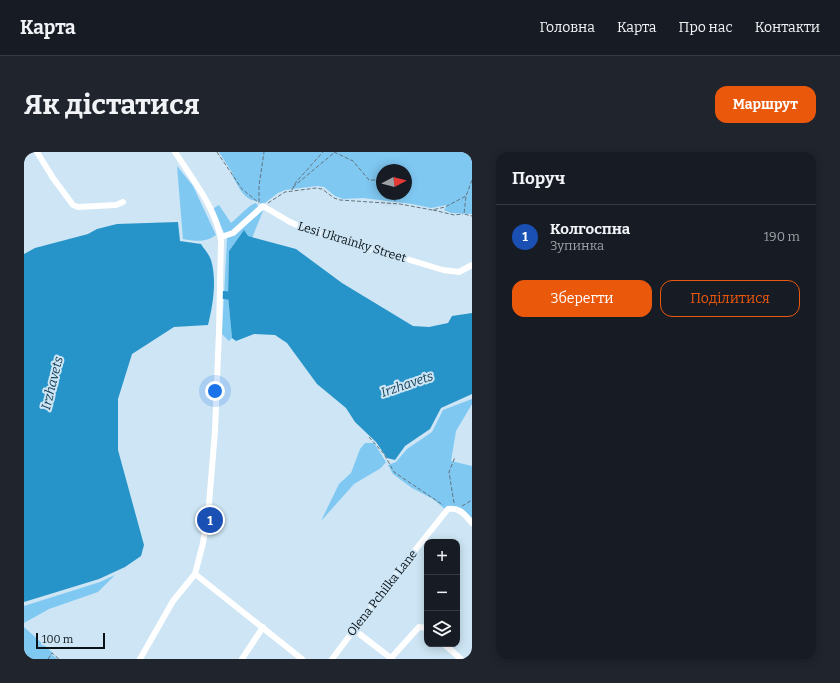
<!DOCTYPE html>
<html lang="uk">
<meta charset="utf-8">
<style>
:root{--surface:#171b24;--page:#20242c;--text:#f1f3f6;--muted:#9ea1a6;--line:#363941;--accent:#ea580c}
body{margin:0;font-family:Bitter,serif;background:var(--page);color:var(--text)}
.controls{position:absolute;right:12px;bottom:12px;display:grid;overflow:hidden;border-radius:8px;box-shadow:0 2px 10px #0003}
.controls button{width:36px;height:36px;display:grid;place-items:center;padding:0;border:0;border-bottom:1px solid var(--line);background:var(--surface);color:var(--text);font:20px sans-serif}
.compass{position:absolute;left:352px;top:12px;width:36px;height:36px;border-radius:50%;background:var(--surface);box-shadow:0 2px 10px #0003;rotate:83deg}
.scale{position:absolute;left:12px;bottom:10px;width:69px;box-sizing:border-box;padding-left:4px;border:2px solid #091217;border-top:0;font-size:11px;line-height:14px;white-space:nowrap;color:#091217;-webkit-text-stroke:3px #cde5f4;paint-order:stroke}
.you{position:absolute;left:191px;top:239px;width:14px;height:14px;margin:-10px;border:3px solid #fff;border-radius:50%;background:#1a73e8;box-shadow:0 0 0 6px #1a73e833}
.badge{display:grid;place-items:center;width:26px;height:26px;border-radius:50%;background:var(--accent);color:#fff;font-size:13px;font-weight:700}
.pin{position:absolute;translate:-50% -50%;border:2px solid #fff;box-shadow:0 1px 4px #0006}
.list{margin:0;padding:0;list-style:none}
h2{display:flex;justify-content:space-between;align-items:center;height:52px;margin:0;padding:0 16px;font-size:17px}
h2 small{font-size:13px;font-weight:400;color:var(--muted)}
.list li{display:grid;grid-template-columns:26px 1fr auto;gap:12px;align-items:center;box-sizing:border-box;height:64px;padding:0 16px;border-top:1px solid var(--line)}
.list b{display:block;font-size:15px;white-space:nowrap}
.list p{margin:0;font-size:13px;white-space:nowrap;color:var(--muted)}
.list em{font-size:13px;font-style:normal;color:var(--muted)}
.actions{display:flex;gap:8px;padding:12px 16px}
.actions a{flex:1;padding:9px 0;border:1px solid var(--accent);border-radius:12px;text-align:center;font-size:14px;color:var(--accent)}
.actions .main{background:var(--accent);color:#fff}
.icon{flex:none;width:22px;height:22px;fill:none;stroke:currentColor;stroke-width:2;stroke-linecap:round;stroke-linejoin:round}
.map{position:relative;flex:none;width:448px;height:507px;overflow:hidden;border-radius:12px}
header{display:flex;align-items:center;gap:24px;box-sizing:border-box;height:56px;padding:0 20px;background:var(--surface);border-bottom:1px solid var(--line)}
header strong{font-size:19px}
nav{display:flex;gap:22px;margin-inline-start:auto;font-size:14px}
.intro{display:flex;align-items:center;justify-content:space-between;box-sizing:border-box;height:96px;padding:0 24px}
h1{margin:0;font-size:28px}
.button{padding:10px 18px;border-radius:12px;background:var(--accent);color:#fff;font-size:14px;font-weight:700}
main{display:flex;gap:24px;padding:0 24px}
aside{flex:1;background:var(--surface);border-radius:12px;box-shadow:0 2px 10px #0003}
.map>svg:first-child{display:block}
.green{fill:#7fc8f2;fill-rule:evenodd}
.water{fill:#2794c9}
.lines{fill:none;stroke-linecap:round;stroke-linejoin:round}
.river{stroke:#2794c9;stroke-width:8}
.path{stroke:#64747e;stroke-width:1;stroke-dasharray:4 2;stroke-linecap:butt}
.minor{stroke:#fff;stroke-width:6}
.labels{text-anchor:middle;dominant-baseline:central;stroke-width:4;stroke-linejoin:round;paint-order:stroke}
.street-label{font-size:12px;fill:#091217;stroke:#cde5f4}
.water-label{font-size:13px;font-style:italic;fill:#164157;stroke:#cde5f4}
</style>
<header>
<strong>Карта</strong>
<nav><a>Головна</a><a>Карта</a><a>Про нас</a><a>Контакти</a></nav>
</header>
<div class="intro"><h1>Як дістатися</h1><a class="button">Маршрут</a></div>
<main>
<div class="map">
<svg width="448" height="507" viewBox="0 0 448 507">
<rect width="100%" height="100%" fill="#cde5f4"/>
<path class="green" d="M195,0H448V62L427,61L420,58L423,53L407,56L388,52L339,46L319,47L311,44L300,35L293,34L261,38L254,41L238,53L234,49C220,49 214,34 208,23L209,22ZM358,18H382V42H358Z
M153,14L169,34L192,83C181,91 172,89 159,87Z
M232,51L237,59H239L228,86L217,82L205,99L204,144L208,186L205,189L198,182L203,87L190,59V56L195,53L207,71C214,66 224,53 232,51Z
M448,247V252L432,279L427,309L448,314V369L440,360L422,358L409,347L388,336L369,322L364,313L372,310L383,297L408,280L419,258Z
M341,291H350L362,310L357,316L330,332L297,369L315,332L327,321L336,297Z
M91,423L74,440L25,457L0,471V454L76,430Z
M0,475L29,501L28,503L34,507H0Z"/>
<path class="water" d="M154,70L156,89L177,92C180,97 185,102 187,108C193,128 189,153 184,173L150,175L108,202L94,247V298L120,393L117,404L101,415L75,427L0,450V102L11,96L64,82L73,77L93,72Z
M220,78L224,84L272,97L318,131L389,174L405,175L424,171L428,164L448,161V242L417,256L406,277L381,294L371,308L363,306L352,290L331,270L322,256L293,232L263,191L251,183L230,182L212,189L208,186L204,144L205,99Z"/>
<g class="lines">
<path class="river" d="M200,143L215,145"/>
<path class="path" d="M193,0L218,37L235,51
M310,0L329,9L345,28H354L358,35
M448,28L442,44L440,62L448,64
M269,35L311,0
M268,38L272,30L299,0
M365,42L370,46L372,52
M235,50V34L240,0
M244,51L261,40L292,36L298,37L310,46L316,48L376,52L408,58L421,55L442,44
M409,58L430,63L439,62
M345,285L360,302L370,320L419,353
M430,351L425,320L431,305
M438,354L448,348
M24,507L28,501L35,507"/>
<path class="minor" d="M13,0L29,26L49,53L54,55L92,53L99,50
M197,85L209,81L239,54L266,70L282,77L331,93L376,105L419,118L435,120L448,113
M171,422L278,507
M329,477L368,507
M420,492L437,507
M367,506L395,475L403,476
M116,507L149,449L171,422L179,391L185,352L191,279L195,179L197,88C192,56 168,27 151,0
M218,507L239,475
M308,507L376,417L424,357C436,355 441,363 448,371"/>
</g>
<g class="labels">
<g class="street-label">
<text transform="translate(328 90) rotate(17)">Lesi Ukrainky Street</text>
<text transform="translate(358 441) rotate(-52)">Olena Pchilka Lane</text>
</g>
<g class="water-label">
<text transform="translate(28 231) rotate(-76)">Irzhavets</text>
<text transform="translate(383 232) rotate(-19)">Irzhavets</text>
</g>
</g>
</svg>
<div class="controls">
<button>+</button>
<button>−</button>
<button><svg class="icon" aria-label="layers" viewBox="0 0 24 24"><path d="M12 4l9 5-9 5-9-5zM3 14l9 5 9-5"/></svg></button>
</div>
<svg class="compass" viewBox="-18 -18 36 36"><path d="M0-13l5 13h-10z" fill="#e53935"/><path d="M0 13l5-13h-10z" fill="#9ea1a6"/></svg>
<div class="scale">100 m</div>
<div class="you"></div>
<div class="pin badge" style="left:186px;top:368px;background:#1a4fb4">1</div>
</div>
<aside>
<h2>Поруч<small></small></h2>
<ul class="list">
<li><span class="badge" style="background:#1a4fb4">1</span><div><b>Колгоспна</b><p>Зупинка</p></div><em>190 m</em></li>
</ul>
<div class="actions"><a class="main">Зберегти</a><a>Поділитися</a></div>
</aside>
</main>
